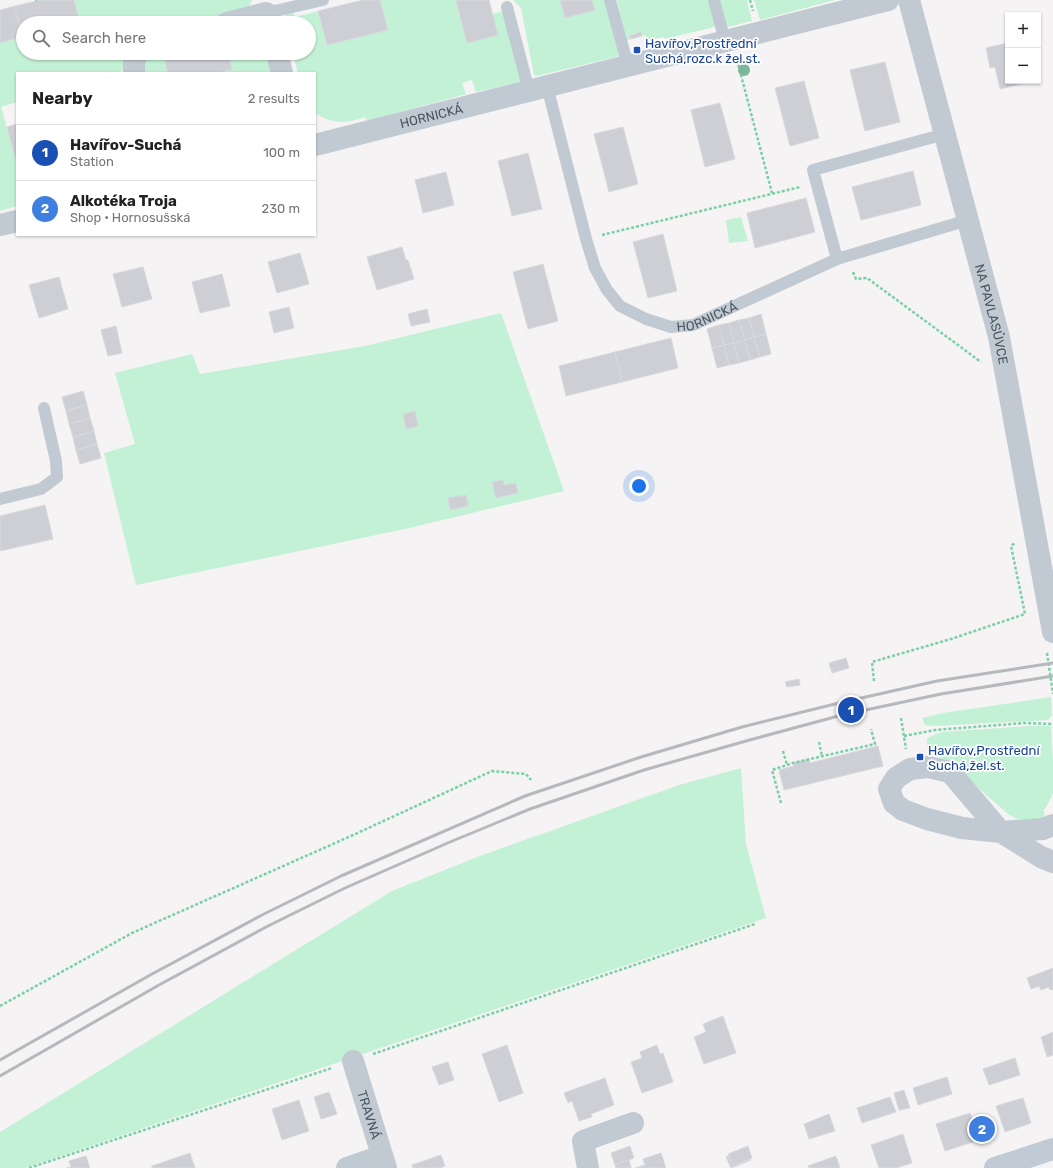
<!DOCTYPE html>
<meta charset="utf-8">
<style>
:root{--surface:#fff;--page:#f2f2f2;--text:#222;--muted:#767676;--line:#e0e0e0;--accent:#b45309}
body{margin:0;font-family:Rubik,sans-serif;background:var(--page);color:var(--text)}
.controls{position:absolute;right:12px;top:12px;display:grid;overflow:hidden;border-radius:0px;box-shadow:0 1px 3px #0004}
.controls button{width:36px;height:36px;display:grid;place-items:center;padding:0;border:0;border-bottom:1px solid var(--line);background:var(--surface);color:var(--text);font:20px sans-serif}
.you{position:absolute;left:639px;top:486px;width:14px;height:14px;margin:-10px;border:3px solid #fff;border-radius:50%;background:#1a73e8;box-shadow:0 0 0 6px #1a73e833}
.badge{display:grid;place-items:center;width:26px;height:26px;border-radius:50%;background:var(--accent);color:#fff;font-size:13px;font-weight:700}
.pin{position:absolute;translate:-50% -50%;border:2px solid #fff;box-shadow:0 1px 4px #0006}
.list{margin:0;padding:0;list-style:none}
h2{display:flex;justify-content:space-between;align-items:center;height:52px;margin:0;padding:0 16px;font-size:17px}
h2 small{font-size:13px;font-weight:400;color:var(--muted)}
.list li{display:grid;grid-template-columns:26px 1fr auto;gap:12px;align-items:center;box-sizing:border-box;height:56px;padding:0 16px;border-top:1px solid var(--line)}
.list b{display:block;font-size:15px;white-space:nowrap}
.list p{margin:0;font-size:13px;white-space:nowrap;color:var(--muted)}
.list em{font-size:13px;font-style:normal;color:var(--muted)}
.icon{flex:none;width:22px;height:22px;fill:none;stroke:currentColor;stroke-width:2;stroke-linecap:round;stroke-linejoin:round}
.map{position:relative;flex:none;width:1053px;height:1168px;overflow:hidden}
.search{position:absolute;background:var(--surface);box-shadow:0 1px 3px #0004;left:16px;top:16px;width:300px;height:44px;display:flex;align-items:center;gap:10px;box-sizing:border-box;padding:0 14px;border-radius:22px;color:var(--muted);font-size:15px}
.panel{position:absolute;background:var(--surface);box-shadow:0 1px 3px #0004;left:16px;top:72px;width:300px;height:164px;border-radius:0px}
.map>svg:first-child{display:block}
.green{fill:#c3f1d5}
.building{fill:#cdcfd5;stroke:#d7d9de}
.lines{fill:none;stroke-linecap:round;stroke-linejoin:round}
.path{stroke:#7ad0a6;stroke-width:2.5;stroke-dasharray:3 2;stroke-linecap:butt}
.lane{stroke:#c1cad2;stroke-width:12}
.street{stroke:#c1cad2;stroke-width:22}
.secondary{stroke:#c1cbd6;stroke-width:22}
.rail{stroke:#b5b8bd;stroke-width:3}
.tree{fill:#7bb799}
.transit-dot{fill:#1a4fb4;stroke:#fff;stroke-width:1.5}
.labels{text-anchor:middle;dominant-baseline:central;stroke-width:3.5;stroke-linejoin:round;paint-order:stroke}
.transit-label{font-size:13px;fill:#164399;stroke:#fff;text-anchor:start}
.street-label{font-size:13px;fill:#4a5661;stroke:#fff}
</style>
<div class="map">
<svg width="1053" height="1168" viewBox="0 0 1053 1168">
<rect width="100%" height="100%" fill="#f5f3f3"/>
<path class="green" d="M74,0H252L251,3L249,7L233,14L199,23H77L80,22Z
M380,0H456L492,14L505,11L522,78L519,82L476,92L472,80L462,83L466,94L367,121L365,117C345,124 333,124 315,113V73H298L293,53H309V23H285L284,17L285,15L293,12L295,17L318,11L327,45L388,30Z
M513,0H560L565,18L595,10L592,0H606L619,55L616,57L536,76L534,75L521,8Z
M617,0H709L715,26L714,27L665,39L664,37L649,40L645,35L642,36L640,32L630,34L631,39L627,41Z
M717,0H747L752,21L728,27L720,12Z
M754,0H835L760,20Z
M23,37V53H127L126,67L119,73H17V102L1,107L16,160L17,159V206L0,211V43Z
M153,53H163L168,73H139L146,54Z
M228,53H267L272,73H219L232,69Z
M741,217L748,241L729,243L726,220Z
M501,313L564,491L405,529L136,585L104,453L135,444L115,373L192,354L200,374L365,346Z
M1051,697L1052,715L1048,720L935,726L925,725L922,718L943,713Z
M1030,726H1051L1053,761V793L1046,808L1043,810L1045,814L1043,817L1037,821H1021L1008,814L959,771L941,763L939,755L927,752V738L941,732Z
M741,768L746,844L766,918L25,1168H0V1132L392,891L480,856L679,785Z"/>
<path class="building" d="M41,0H74L80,22L23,23V37H22L15,6Z
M363,0H380L388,30L327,45L318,11Z
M456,0H489L498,35L467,43Z
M560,0H592L595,10L565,18Z
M15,6L22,37L0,43V10Z
M641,32L642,36L631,39L630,35Z
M1008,43V81H1034L1000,89L995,67L990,68L986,48Z
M163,53H228L232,69L219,73H168Z
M885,62L900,122L865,131L850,70Z
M804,81L819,138L790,146L775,88Z
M720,103L735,159L705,167L691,110Z
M17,124V159L16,160L7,127Z
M623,127L638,184L609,192L594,134Z
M528,153L542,209L512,216L498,161Z
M913,171L921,205L861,220L852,187Z
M446,172L454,205L423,213L415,180Z
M806,198L815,232L755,248L747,213Z
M663,234L677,291L648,298L633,242Z
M402,247L406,260H408L414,279L377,290L367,257Z
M300,253L309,284L277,293L268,262Z
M543,264L558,321L528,329L513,272Z
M143,267L152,299L122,307L113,274Z
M222,274L230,306L200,313L192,282Z
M59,277L68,309L39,318L29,285Z
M289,307L294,328L274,333L269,312Z
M427,309L430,322L411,326L408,314Z
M761,314L766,334L754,337L749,318Z
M749,318L754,337L745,340L739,320Z
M739,320L745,340L734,343L729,323Z
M729,323L734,343L724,345L719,325Z
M719,325L724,345L712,348L707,329Z
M116,326L122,353L108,356L101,330Z
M766,334L771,354L760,357L754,337Z
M754,337L760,357L750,360L745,340Z
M671,338L678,368L622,382L615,352Z
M745,340L750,360L739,363L734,343Z
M734,343L739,363L729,365L724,345Z
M724,345L729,365L717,368L712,348Z
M615,352L622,382L566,396L559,366Z
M83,391L87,405L66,411L62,397Z
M87,405L90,418L69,424L66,411Z
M415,411L418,426L406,429L403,414Z
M90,418L94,431L73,437L69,424Z
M94,431L97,444L76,450L73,437Z
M97,444L101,458L80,464L76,450Z
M503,480L504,485L516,483L518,493L496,498L492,482Z
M466,495L468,506L450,510L448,498Z
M45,505L53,539L0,551V516Z
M846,658L849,668L832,673L829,663Z
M799,679L800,685L787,687L785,682Z
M878,746L883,766L784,790L779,770L794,766L793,763L809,759L810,763Z
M1053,968V989L1050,990L1049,987L1041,990L1039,986L1031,989L1027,978Z
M723,1016L736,1053L704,1064L694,1037L706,1032L703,1024Z
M1053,1032V1055L1047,1057L1041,1037Z
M507,1045L523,1093L499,1102L482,1054Z
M657,1045L660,1054L663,1053L673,1082L642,1093L631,1062L642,1058L640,1052Z
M1015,1058L1020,1075L989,1085L983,1069Z
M448,1062L454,1080L439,1085L432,1067Z
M947,1077L952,1094L918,1105L913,1088Z
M605,1078L614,1105L591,1114L592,1117L579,1121L572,1101L568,1103L564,1093Z
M904,1090L910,1108L899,1110L894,1093Z
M329,1092L337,1114L321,1119L314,1097Z
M890,1097L896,1112L862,1123L857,1108Z
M1023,1098L1031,1123L1005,1132L996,1106Z
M299,1100L309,1131L282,1140L272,1109Z
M970,1113L979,1140L945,1151L936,1124Z
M829,1114L835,1131L809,1139L804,1124Z
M985,1118L991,1137L980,1140L973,1121Z
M903,1134L912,1163L896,1168H879L871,1145Z
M630,1146L634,1158L615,1165L611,1153Z
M748,1146L752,1158L733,1166L728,1154Z
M190,1153L195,1168H152V1166Z
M661,1153L666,1168H635L645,1165L643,1159Z
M441,1155L445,1166L440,1168H413L412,1165Z
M86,1156L90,1168H67L71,1167L69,1161Z
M728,1156L733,1166L750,1159L751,1160L731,1168L726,1157Z
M836,1156L840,1168H809L808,1166Z
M629,1160L631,1168H616L615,1165Z"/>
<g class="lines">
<path class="path" d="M36,0L37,1
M750,0L753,11
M737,60L772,193
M602,235L800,187
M853,272L856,279L867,278L981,362
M1047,653L1053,694
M874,681L872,662L951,639L1025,614L1011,546L1015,543
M901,718L906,749
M904,736L935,730L1024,723L1053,724
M819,742L822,756
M783,751L787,765
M781,803L772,770L793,763L875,744L871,729
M0,1006L132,933L351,836L492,771L526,774L531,780
M373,1054L755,924
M29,1168L332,1068"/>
<g class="lane">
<path d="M610,0L628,66"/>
<path d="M714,0L725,41"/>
<path d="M507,7L529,91"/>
<path d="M266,13L323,0"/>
<path id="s1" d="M547,86L586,239L595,268L607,290L620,306L646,319L671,327L693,325L837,259L968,220"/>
<path d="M837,259L813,170L945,134"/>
<path d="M0,499L41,489L57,477L56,461L44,408"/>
</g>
<g class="street">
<path id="s2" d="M909,0L999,337L1053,632"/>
<path d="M227,23L266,13"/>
<path d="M277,53L282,73"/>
<path d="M134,73V62L138,53"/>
<path id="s3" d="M315,145L888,0"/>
<path d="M0,225L17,221"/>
<path d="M1053,825L1043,829L1001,832L962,828L927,819L903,810L894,803L889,789L896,778L910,769L928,767L950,772L1001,832L1041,857L1053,862"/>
<path id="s4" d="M353,1061L386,1168"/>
<path d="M347,1168L382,1156"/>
<path d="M588,1168L583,1141L633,1123"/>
</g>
<path class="secondary" d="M995,1168L1053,1149"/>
<path class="rail" d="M0,1060L152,974L262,915L341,876L525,796L641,757L742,727L839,703L937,681L1053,663
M0,1076L159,985L268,926L345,888L450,842L530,809L644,770L746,741L842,715L941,694L1053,676"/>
</g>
<circle class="tree" cx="744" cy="70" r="6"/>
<g class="transit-dot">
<rect x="633" y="46" width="8" height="8" rx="2"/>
<rect x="916" y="753" width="8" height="8" rx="2"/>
</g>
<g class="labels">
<g class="transit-label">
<text x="645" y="43">Havířov,Prostřední<tspan x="645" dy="15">Suchá,rozc.k žel.st.</tspan></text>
<text x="928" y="750">Havířov,Prostřední<tspan x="928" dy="15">Suchá,žel.st.</tspan></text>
</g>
<g class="street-label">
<text stroke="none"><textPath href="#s3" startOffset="120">HORNICKÁ</textPath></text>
<text stroke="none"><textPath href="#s2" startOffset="325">NA PAVLASŮVCE</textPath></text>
<text stroke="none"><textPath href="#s1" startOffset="327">HORNICKÁ</textPath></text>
<text stroke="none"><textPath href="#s4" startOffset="56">TRAVNÁ</textPath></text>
</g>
</g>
</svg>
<div class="controls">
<button>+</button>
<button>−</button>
</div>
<div class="you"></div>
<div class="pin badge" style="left:851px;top:710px;background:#1a4fb4">1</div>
<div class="pin badge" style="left:982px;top:1129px;background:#3f7fe0">2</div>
<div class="search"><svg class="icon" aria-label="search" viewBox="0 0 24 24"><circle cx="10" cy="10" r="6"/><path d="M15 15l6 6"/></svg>Search here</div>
<section class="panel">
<h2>Nearby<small>2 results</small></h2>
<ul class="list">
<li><span class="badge" style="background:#1a4fb4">1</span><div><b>Havířov-Suchá</b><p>Station</p></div><em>100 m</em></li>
<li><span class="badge" style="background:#3f7fe0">2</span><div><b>Alkotéka Troja</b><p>Shop · Hornosušská</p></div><em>230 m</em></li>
</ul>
</section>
</div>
